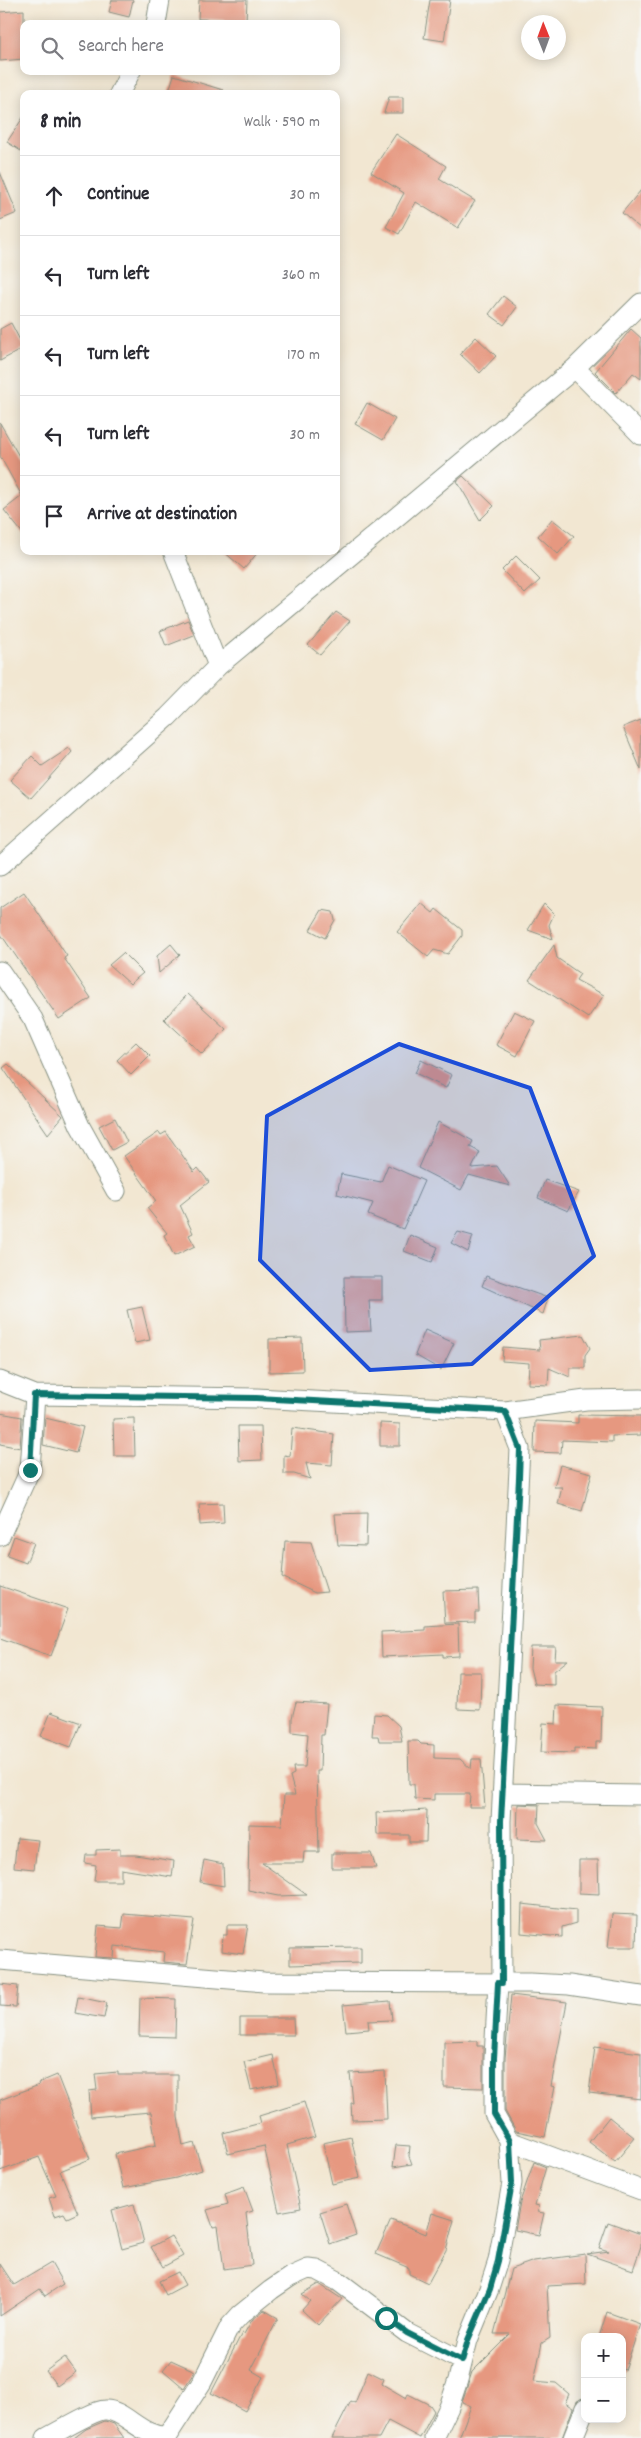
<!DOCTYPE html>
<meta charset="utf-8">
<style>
:root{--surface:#fff;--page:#f7f7f7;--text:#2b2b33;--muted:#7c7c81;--line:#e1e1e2}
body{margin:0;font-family:Dekko,sans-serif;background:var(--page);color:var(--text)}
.controls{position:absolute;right:15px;bottom:15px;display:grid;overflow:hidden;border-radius:10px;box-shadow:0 2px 12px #0003}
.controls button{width:45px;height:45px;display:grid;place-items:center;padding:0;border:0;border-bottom:1px solid var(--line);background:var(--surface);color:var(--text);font:25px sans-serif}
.compass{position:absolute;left:521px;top:15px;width:45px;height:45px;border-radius:50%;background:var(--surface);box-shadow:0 2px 12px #0003;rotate:359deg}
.stop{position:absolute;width:15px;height:15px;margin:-11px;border:4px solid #0f766e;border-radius:50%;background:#fff}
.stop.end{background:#0f766e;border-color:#fff;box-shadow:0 1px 5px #0008}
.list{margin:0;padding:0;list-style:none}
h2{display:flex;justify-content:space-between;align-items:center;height:65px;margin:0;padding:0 20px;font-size:21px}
h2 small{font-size:16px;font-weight:400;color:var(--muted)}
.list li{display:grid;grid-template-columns:32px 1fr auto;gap:15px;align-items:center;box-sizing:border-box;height:80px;padding:0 20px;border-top:1px solid var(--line)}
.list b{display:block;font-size:19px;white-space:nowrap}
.list em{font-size:16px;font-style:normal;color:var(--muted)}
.icon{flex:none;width:28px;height:28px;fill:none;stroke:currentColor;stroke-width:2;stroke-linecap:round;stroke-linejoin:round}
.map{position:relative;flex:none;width:641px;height:2438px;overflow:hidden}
.search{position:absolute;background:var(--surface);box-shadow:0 2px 12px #0003;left:20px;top:20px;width:320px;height:55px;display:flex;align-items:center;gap:12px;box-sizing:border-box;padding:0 18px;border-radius:10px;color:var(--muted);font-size:19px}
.panel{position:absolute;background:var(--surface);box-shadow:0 2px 12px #0003;left:20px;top:90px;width:320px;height:465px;border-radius:10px}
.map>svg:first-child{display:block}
.building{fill:#e69880}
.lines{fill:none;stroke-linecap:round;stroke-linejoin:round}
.street-casing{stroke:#889283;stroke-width:21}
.street{stroke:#fff;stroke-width:19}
.route{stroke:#0f766e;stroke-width:6}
.marked{fill:#1d4ed8;fill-opacity:0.2;stroke:#1d4ed8;stroke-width:4;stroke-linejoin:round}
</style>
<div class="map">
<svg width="641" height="2438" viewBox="0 0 641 2438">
<rect width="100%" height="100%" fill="#f6f6f2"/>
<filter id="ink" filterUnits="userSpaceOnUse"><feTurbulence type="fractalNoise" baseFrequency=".02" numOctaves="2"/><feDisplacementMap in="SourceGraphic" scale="10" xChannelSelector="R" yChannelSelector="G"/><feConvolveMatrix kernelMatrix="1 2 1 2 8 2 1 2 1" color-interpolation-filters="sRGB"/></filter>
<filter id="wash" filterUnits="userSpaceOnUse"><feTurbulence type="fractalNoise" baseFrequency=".0096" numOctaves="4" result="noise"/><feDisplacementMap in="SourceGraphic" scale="20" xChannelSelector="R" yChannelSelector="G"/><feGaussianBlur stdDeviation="1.12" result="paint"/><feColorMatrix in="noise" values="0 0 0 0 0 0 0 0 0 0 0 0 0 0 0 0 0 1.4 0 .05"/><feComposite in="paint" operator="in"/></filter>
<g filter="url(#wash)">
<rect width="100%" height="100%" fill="#f2e7d2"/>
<g id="blocks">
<path class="building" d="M112,0H133L129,17L109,12Z
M199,0H247L246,21L198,19Z
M430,0H450L444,41L424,38Z
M24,10V59L0,61V12Z
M174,75L223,90V94H168Z
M389,97H403V113H384Z
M24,116V153L7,142Z
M396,134L446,166L439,179L475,201L458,228L416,202L399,234L386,227L404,193L371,172Z
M0,172L17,213L0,220Z
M641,190V229L622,213Z
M503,296L517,307L504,325L489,314Z
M11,323L24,348L0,361V329Z
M631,329L641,338V379L633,373L616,393L595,372Z
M476,337L496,356L480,373L460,354Z
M367,403L395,419L383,440L355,424Z
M0,423L24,465V535L4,510L22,496L0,456Z
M463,476L494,506L480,520L457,481Z
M552,519L574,536L558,554L538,536Z
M223,551H259L244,569Z
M516,556L540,580L525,594L502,570Z
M336,612L350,621L320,655L308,645Z
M188,620L194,635L166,646L160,631Z
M641,720V770L623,727Z
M69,748L72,752L31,798L10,780L32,756L42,766Z
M24,892L67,956L64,958L91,998L59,1019L0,933V908Z
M421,903L433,913L436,909L462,930V936L448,954L434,950L428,957L397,932Z
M544,904L554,914L549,925L553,939L528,930Z
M322,910L333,912L335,920L325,938L310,930Z
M171,944L180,955L159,973L157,956Z
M554,945L557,958L580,974L576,980L604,995L588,1018L529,980Z
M123,953L143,973L130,984L109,965Z
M188,994L226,1029L202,1054L164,1019Z
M514,1011L535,1021L517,1056L496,1045Z
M136,1042L150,1056L131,1075L117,1060Z
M421,1060L452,1075L446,1088L415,1073Z
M8,1064L63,1116L48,1134L3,1068Z
M115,1118L127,1142L112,1150L99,1126Z
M438,1122L473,1141L470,1147L480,1152L472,1168L497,1166L510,1186L469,1175L461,1190L418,1168Z
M159,1132L161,1135L166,1132L194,1172L198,1168L209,1182L180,1205L193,1233L189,1235L195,1246L174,1256L164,1235L167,1233L147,1208L156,1201L124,1156Z
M388,1165L424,1181L403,1229L368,1215L373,1203L337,1194L341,1174L381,1182Z
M545,1180L579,1192L568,1211L538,1198Z
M458,1232L473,1236L468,1252L451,1243Z
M410,1235L438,1247L432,1262L404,1251Z
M486,1276L548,1298L543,1314L482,1286Z
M344,1277H382V1300H369L371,1331L345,1332Z
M142,1307L150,1340L135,1343L127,1310Z
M425,1330L454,1343L441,1370L415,1355Z
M583,1335L590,1348L585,1355V1368H570V1377L549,1368L548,1385L528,1384L529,1363L502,1361L503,1347L540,1350L539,1340Z
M302,1338L303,1371L269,1372V1339Z
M0,1413L22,1417L20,1448L0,1444Z
M578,1415L641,1416V1435L612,1436V1442L562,1440L561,1453L534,1452L535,1421L578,1423Z
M45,1418L83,1427L76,1453L43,1445Z
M134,1418L135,1456H114L113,1419Z
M380,1423L400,1424V1446H380Z
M238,1426H261L262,1460L239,1461Z
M292,1428L334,1434L332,1465L306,1463L310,1479L294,1474H284V1455L290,1456Z
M560,1465L592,1473L582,1511L558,1504L562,1487H554Z
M223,1503L224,1523L200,1525L199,1504Z
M367,1513L366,1546L338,1545L335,1514Z
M14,1536L34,1543L26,1563L7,1556Z
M285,1541L311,1542L327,1592L315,1593L282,1577Z
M0,1586L68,1609L51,1656L0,1638Z
M478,1590L479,1612H475V1622L445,1623L443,1591Z
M458,1624L459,1656L443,1657V1654L382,1657L381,1632L425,1630V1626Z
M531,1647H556L555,1660H568L554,1671V1685L534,1684L530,1668Z
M458,1672H481L480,1710L457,1709Z
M296,1702L327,1704L324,1735H321L320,1771H317L319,1852H304L303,1863H262L307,1895L278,1896L248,1890L249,1824L282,1825L284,1795H295L290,1776L294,1774L293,1767H305L308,1734L292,1732V1718Z
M557,1705L602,1707L601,1742H596V1749L574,1748V1753L541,1752L543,1723L556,1724Z
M51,1712L81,1723L71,1747L41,1736Z
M374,1714L387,1715L399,1726L402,1741H379L378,1736H372Z
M408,1741H418L421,1744L434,1745V1758L460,1759L471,1769L472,1759H481L485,1807H469L470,1794H434V1800L415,1799L414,1784H409Z
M518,1804L539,1805L538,1823L547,1840L517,1839Z
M427,1810L426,1842H409V1835H377L376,1813Z
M17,1838L38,1840L34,1869L14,1867Z
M120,1849V1855H136L174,1861L172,1877L121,1869V1881H94L96,1865L85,1863L86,1855H96V1850Z
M332,1853H371L376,1868H332Z
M204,1860L223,1864L224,1886L200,1882Z
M579,1860H598L599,1894L579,1893Z
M522,1904L576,1910V1923L562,1927V1937L521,1933Z
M124,1914L194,1920L187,1964L163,1962L164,1952L115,1946L114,1958L95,1957L98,1926L122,1928Z
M612,1914L637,1915L636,1947H608Z
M227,1925H248L243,1954L222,1951L223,1935H227Z
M361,1947V1963L290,1965V1948Z
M0,1984L18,1986L16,2007L0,2006Z
M511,1995L567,2002L551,2086L555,2087L545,2137L516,2131L505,2111V2058Z
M78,1997L107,2003L104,2018L75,2013Z
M140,1998L176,1999L175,2037L139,2036Z
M390,2001L392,2020L368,2021L369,2029L346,2031L343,2005Z
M240,2018H293L294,2035H240Z
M477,2041V2046H483V2088L444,2087V2042Z
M595,2047L641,2053V2099L589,2093Z
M273,2055L279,2084L251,2090L244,2062Z
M385,2071L387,2119L352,2120L351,2103H353L350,2073Z
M118,2072V2075H178V2117L183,2146L194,2143L202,2170L176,2178L123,2188L115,2154L156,2145L151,2112L91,2117L89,2091L97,2090L95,2074Z
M57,2075L90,2159L60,2171L78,2213L67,2218L64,2213L55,2216L49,2198L56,2196L39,2157L0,2171V2100L39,2085L38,2083Z
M304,2102L315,2137L287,2145L301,2208L279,2212L264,2146L228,2154L223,2133L261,2123L259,2116Z
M609,2117L635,2138L615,2162L589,2142Z
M351,2137L360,2178L332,2184L323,2143Z
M396,2145L410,2146L409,2156L412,2164L393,2167Z
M534,2162L546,2167L535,2205L539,2206L538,2212L544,2213L539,2235L515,2230L520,2202Z
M244,2187L253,2211L246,2213L252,2265L224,2269L218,2226L213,2227L207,2210L228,2204L225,2194Z
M134,2204L144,2243L122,2249L112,2210Z
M346,2204L356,2235L330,2244L320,2212Z
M432,2213L454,2220L446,2250L428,2283L409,2274V2268L376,2254L391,2220L426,2234Z
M608,2222L641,2234V2246L633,2270L587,2254L609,2251L599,2248Z
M171,2236L183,2256L163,2267L151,2247Z
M585,2254L586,2284L547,2286L550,2338L542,2343L534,2381L556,2383L569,2394L565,2403L573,2408L562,2438H459L471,2406L462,2402L472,2372L510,2334H494L511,2269L534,2261Z
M51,2263L63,2284L45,2296L40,2289L0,2316V2264L14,2285Z
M178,2272L185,2285L166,2295L159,2281Z
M319,2284L342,2299L318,2325L302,2310L310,2301L302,2294Z
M264,2310L278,2318L251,2370L263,2377L245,2411L211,2393L242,2333L244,2334L252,2320Z
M607,2312L640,2324L625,2370L622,2369V2337H599Z
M65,2357L76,2372L57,2386L46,2371Z
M171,2360L195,2371L184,2388L163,2370Z
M368,2371L384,2379L382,2384L406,2398L408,2394L430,2405L434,2411L420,2438L388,2421L379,2438H332L351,2401L355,2403Z
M105,2421L114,2424L124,2438H74L86,2429Z"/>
</g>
</g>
<g filter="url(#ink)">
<use href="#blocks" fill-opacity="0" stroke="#889283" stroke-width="1"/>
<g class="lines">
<g class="street-casing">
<path id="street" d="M156,24L160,0
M119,94L131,71
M575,368L641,435
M173,551L218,666
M0,866L168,717L218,666L575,368L641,303
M0,971L33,1019L80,1126L116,1191
M0,1381L35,1395L256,1398L505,1411L520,1449L501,1821L502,1983
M505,1411L586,1400L641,1399
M0,1536L30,1470L35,1395
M502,1793L641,1795
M0,1960L264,1982L530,1983L569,1985L641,1996
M509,2141L641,2190
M46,2438C58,2432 94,2410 105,2410C124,2409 142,2438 167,2436L202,2382L230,2326L240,2315L271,2290L290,2277L308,2269L317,2270L338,2281L407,2333L462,2361
M434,2438L449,2407L458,2380L468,2340L489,2289L498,2261L512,2183L509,2141L494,2114V2058L498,1983
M573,2438L585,2408"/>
</g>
<use href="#street" class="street"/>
</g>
</g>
<g class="lines" filter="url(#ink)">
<path class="route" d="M30,1470L34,1395L256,1398L505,1411L520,1449L519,1478L501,1821L502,1983H498L494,2058V2114L510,2141L512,2183L498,2261L490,2289L468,2340L462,2361L407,2333L386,2318"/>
</g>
<path class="marked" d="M399,1044L530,1088L594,1256L472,1364L370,1370L260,1260L267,1116Z"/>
</svg>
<div class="controls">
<button>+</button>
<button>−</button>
</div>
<svg class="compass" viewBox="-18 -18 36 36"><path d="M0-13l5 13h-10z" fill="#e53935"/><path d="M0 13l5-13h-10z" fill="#7c7c81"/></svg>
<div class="stop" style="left:386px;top:2318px"></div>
<div class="stop end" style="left:30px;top:1470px"></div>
<div class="search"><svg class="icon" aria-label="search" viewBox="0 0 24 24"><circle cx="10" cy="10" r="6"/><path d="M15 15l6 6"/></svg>Search here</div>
<section class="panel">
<h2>8 min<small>Walk · 590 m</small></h2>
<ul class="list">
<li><svg class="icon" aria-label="ahead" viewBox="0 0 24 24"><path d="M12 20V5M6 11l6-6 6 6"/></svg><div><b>Continue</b></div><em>30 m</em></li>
<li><svg class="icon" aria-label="left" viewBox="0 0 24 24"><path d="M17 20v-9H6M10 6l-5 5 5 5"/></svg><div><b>Turn left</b></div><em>360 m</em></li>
<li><svg class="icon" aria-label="left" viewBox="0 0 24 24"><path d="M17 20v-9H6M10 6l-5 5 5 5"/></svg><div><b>Turn left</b></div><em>170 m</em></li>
<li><svg class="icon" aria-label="left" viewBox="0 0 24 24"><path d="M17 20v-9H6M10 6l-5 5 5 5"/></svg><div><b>Turn left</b></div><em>30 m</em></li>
<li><svg class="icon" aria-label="arrive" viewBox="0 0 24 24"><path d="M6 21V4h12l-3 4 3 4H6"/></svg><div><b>Arrive at destination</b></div></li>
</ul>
</section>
</div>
